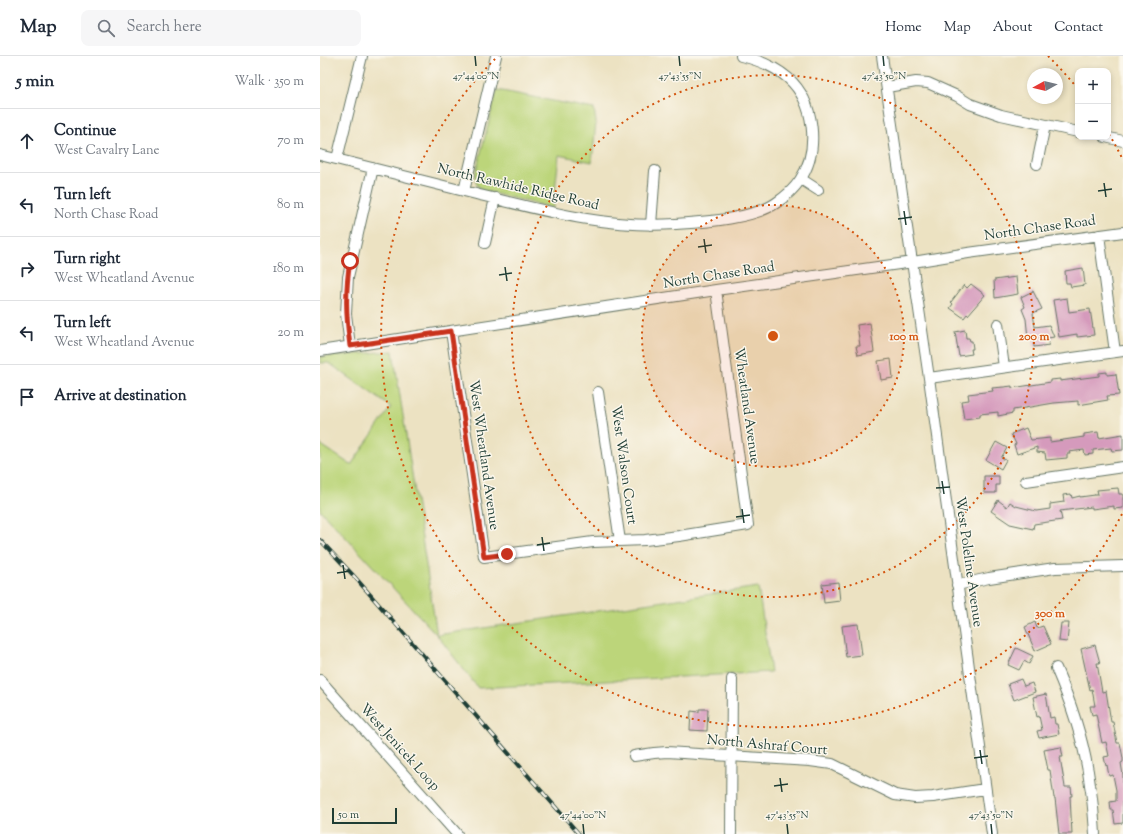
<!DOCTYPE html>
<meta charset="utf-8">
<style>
:root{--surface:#fff;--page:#f6f6f7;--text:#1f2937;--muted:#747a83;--line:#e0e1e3}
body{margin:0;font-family:"Sorts Mill Goudy",serif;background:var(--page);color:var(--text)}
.controls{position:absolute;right:12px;top:12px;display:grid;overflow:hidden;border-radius:8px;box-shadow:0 2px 6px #0003}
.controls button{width:36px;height:36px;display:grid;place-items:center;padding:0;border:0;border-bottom:1px solid var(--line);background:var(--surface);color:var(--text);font:20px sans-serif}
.compass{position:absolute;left:707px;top:12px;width:36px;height:36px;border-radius:50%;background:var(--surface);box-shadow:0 2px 6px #0003;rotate:262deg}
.scale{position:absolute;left:12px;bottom:10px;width:65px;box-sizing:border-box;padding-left:4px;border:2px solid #1f3d34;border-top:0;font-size:11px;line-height:14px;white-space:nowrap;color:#1f3d34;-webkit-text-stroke:3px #fbf7ec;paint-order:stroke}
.stop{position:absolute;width:12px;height:12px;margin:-9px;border:3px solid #c8321e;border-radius:50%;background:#fff}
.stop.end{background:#c8321e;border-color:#fff;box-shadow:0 1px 4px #0008}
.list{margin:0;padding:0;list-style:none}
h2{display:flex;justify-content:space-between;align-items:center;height:52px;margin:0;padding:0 16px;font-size:17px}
h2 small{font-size:13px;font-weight:400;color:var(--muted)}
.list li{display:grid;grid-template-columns:26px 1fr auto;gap:12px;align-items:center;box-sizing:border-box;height:64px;padding:0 16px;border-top:1px solid var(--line)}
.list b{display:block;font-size:15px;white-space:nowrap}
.list p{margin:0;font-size:13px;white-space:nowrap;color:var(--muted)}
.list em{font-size:13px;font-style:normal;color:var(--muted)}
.icon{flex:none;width:22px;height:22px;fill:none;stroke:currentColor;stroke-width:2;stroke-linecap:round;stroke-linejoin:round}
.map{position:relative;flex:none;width:803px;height:778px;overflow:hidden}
header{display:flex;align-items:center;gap:24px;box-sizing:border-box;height:56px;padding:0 20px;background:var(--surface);border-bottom:1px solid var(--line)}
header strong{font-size:19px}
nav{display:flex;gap:22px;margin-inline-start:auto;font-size:14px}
.search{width:280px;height:36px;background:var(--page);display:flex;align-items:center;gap:10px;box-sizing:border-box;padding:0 14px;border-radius:8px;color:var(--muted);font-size:15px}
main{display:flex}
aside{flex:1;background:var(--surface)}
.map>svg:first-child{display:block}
.green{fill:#bcd57a;stroke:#6e8957}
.building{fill:#d59abc}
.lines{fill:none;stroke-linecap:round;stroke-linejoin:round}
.minor-casing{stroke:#677766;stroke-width:12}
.minor{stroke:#fff;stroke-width:10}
.rail-casing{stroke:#1f3d34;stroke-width:4}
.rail{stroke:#fbf7ec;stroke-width:2.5;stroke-dasharray:8;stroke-linecap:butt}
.route{stroke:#c8321e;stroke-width:5}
.ticks{fill:none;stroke:#1f3d34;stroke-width:1.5}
.ring{fill:none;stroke:#d45610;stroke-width:2;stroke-dasharray:2 4}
.labels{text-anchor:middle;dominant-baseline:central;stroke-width:3;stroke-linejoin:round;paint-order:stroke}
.street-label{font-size:14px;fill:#1f3d34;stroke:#fbf7ec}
.ticks-label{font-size:10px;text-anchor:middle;fill:#1f3d34;stroke:#fbf7ec;stroke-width:3;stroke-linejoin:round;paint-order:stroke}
.centre{fill:#d45610;stroke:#fbf7ec;stroke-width:2}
.ring-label{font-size:12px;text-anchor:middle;font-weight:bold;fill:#d45610;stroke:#fbf7ec;stroke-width:3;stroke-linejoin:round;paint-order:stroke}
</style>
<header>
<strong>Map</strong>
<div class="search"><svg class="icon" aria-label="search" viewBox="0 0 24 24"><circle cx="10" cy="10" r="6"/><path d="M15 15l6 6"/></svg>Search here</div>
<nav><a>Home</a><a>Map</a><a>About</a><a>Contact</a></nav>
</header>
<main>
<aside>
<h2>5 min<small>Walk · 350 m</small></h2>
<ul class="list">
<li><svg class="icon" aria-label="ahead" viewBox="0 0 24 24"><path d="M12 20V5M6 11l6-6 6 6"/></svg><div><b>Continue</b><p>West Cavalry Lane</p></div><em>70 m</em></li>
<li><svg class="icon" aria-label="left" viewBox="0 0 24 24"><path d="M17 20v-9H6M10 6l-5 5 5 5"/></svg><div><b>Turn left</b><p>North Chase Road</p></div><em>80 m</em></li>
<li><svg class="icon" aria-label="right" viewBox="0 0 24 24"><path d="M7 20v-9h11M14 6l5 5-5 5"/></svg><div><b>Turn right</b><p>West Wheatland Avenue</p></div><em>180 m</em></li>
<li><svg class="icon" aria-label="left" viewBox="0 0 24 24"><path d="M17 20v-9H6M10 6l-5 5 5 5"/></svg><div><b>Turn left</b><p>West Wheatland Avenue</p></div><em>20 m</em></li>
<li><svg class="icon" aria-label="arrive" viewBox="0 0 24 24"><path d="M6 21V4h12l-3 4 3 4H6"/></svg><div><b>Arrive at destination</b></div></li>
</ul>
</aside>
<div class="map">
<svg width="803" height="778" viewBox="0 0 803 778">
<rect width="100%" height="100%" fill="#fbf7ec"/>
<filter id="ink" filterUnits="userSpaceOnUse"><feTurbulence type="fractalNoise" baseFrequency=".025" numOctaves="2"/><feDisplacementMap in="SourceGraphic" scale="8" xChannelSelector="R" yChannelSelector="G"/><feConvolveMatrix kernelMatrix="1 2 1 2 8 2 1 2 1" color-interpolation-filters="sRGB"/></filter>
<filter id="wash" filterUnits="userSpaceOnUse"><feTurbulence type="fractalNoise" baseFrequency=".012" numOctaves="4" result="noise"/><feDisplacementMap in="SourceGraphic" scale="16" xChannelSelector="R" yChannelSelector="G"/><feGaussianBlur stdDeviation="0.9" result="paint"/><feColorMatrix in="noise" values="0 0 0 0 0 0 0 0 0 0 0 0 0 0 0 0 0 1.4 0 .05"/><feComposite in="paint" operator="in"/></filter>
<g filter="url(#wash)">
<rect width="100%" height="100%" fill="#ece2c2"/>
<path class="green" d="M177,34L274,53L276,66L272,106L239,99L233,152L164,135C157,131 155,126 155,119Z
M73,295L117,579L438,531L451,616L158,632L117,579L0,454V388L31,409L71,351L9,307H0V301Z"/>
<g id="blocks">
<path class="building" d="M763,212L765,229L751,231L750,227H746L745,215Z
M696,221L698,238L675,242L674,224Z
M651,228L665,239L648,259L647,258L644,262L630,252L633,248L631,246L644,229L647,232Z
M713,235L722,253L713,257L715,271L729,269L734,281L728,282L729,289L714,291L713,281L708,282L706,263L702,253L705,251L701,241Z
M747,242L749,256L770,253L774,279L757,281V278L739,281L733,244Z
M550,267L554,296L538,299L536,290H540L537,269Z
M645,274L646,282H649L650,285H652L653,293H651L652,298L639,300L635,276Z
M571,303L573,322L561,324L558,305Z
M787,316V319L796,318L799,339L787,340L788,344L758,349V345L734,347L693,354V357L678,360V356L660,358V361L644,363L641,345L649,344L648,338L673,335L672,332L684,331L692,330V332L731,326V324L740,323V325L779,320V317Z
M706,372L711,384L730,382V386L764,381V378L778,376L779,382L803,378V394L792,395L791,392L773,394V398L765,399L764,394L749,396L750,398H747V402L726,404L725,397L717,396V391L697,398L694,389L696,388L691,378Z
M676,386L687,392L681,402L686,404L681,413L666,404Z
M664,420H679V429H676V437H664Z
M798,432L799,438H802L803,440V452L794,453V450L772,453V451L740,455L742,464L714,468L713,473L690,468L671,455L678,444L687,451L690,446L696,450L716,455L730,453V448L744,446L743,439L751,438L752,442L760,440V441L775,439V438H778L777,434Z
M518,526L520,545L504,547L502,528Z
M715,566L717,572L723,570L731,588L715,595L705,571Z
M741,567H749L747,586L739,585Z
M538,568L542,599L526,601L522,570Z
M775,589L780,607H777L782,636L786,635L791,666H793L797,687H800L803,702V706L801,707L803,719V767L795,768L793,754H791L790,746L796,745V734L793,719L789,720L787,709L786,710L784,701L789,700L786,686L782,687L776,658L772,659L770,650H775L772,633L770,634L761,593Z
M696,592L713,600L709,608L704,605L699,614L688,609Z
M701,623L704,630L712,627L715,636L694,644L688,628Z
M726,638L730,662L734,661L735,668H737L739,678L719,682L717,675L722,674L719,660L717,661L713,641Z
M379,653H388L387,675L370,674L371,655L379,656Z
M741,691L743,701H740L745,731H751L752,740H750L752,778H739L735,742H734L730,714H728L724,694Z"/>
</g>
</g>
<g filter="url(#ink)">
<use href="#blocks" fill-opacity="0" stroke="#677766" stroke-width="1"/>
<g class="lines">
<g class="minor-casing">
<path id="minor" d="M562,0L609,322L672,778
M567,31L596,26L608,27L637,40L650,48L681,59L758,76
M785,81L803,85
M0,99C52,112 104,125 156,138C221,154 287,173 356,168C384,166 433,163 456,147C465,141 474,133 480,124C500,94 495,46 468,22C454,10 439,4 421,0
M17,103L42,0
M717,108L725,69
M481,123L498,134
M144,135L176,0
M331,169L335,115
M779,179L795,296
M165,187L175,142
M678,268L684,311
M131,275L164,501L273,486L325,484L359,480L428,469L396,234
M30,290L26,258L28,221L53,112
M0,295L396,234L593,206L648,197L803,176
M609,322L803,295
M278,336L300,485
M706,425L803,411
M637,529L669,522L735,512L803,510
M736,612C752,649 765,689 770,729C773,745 774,762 775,778
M0,624L137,778
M314,700L334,697L347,696L490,705L512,708L575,739L595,742L613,741L665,733
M411,778L412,623"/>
</g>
<use href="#minor" class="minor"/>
<g class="rail-casing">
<path id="rail" d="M0,484L33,519L259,778"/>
</g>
<use href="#rail" class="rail"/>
</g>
</g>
<g class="lines" filter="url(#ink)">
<path class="route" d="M30,205C25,236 26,259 30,290L131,275L164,501L187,498"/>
</g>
<path class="ticks" d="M155,0L156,10M359,0L360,10M563,0L564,10M784,127L786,141M778,135L792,133M584,155L586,169M578,163L592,161M384,183L386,197M378,191L392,189M185,211L187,225M179,219L192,217M622,425L624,438M616,432L630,431M422,453L424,467M416,461L430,459M222,481L224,495M217,489L230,487M23,509L25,523M17,517L30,515M660,694L662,708M654,702L668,700M460,722L462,736M454,730L468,728M263,768L264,778M467,768L468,778M671,768L672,778"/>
<circle cx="453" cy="280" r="131" fill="#d45610" fill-opacity=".12"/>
<g class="ring">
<circle cx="453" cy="280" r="131"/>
<circle cx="453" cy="280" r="261"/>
<path d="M802 458A392 392 0 1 1 178 0M728 0A392 392 0 0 1 758 33M789 78A392 392 0 0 1 802 102"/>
</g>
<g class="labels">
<g class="street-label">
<text transform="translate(198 132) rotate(13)">North Rawhide Ridge Road</text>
<text transform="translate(720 173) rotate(-8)">North Chase Road</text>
<text transform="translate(399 220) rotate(-9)">North Chase Road</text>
<text transform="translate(426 350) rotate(82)">Wheatland Avenue</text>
<text transform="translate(163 399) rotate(82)">West Wheatland Avenue</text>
<text transform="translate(303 409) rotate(82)">West Walson Court</text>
<text transform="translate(648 506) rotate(82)">West Poleline Avenue</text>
<text transform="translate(447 690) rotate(5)">North Ashraf Court</text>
<text transform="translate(79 692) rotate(48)">West Jenicek Loop</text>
</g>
</g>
<g class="ticks-label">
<text x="156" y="23">47°44'00"N</text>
<text x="360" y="23">47°43'55"N</text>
<text x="564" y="23">47°43'50"N</text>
<text x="263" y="762">47°44'00"N</text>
<text x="467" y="762">47°43'55"N</text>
<text x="671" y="762">47°43'50"N</text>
</g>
<circle cx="453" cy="280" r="6" class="centre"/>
<g class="ring-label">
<text x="584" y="284">100 m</text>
<text x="714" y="284">200 m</text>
<text x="730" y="561">300 m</text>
</g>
</svg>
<div class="controls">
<button>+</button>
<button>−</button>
</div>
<svg class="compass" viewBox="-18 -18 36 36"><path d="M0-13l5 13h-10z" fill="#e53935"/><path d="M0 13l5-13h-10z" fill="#747a83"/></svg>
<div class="scale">50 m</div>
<div class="stop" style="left:30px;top:205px"></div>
<div class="stop end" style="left:187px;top:498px"></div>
</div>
</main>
